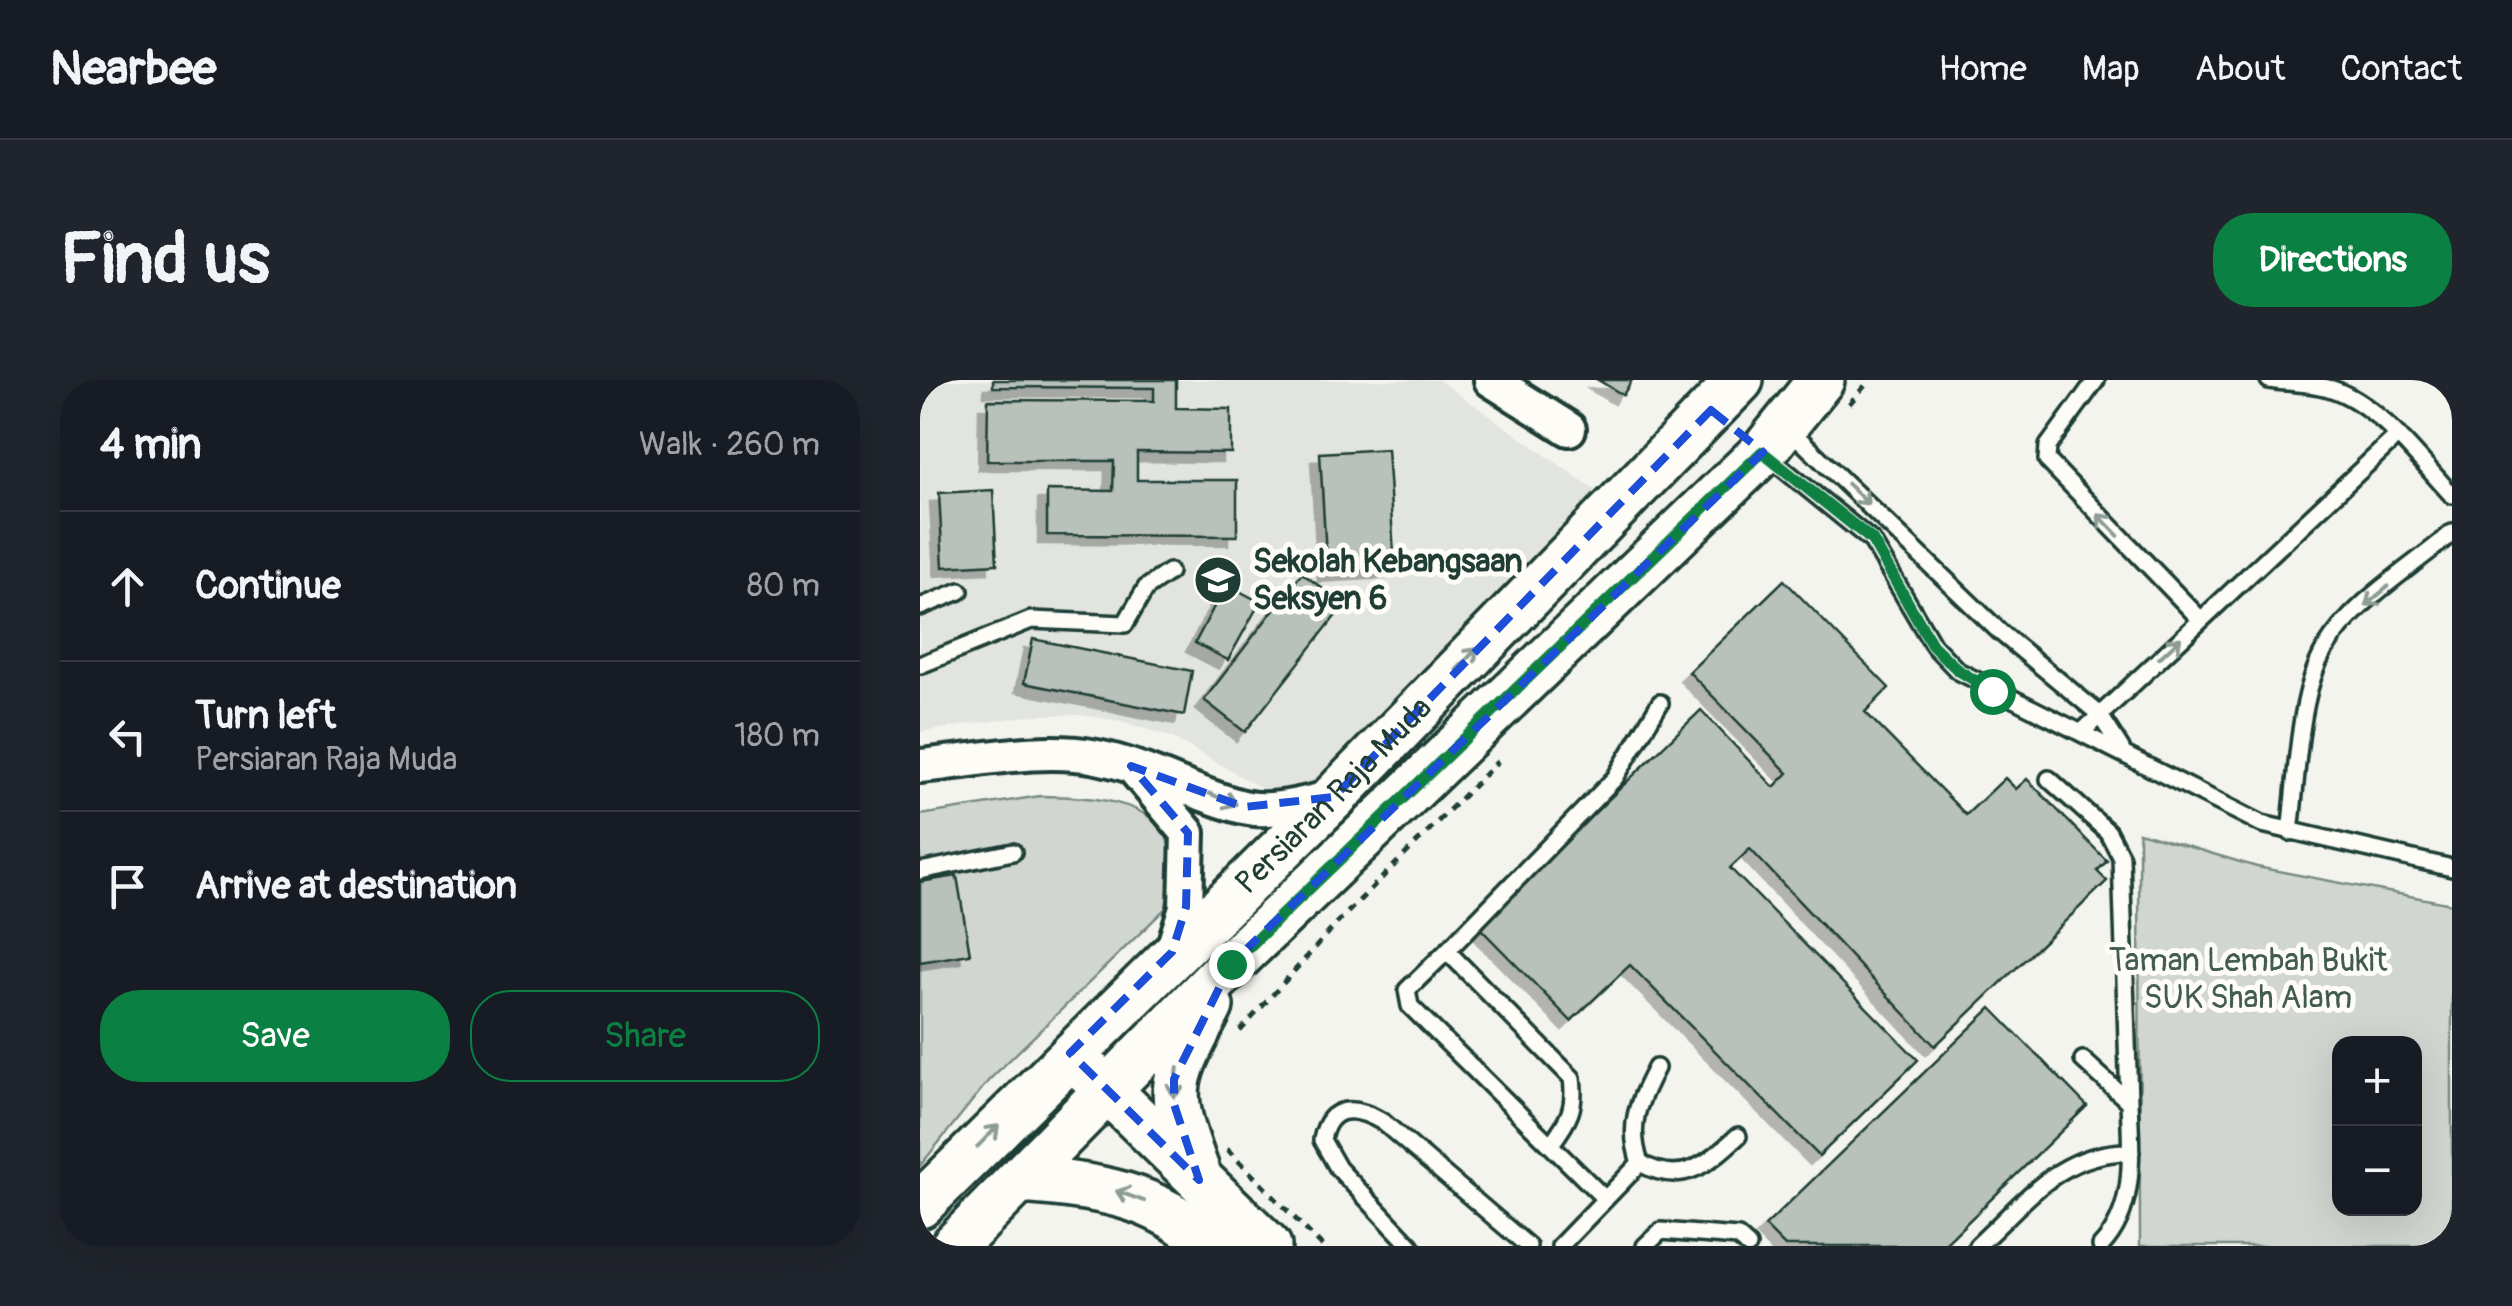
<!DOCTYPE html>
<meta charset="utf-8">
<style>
:root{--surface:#171b24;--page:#20242c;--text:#f1f3f6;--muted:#9ea1a6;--line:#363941;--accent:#0b8043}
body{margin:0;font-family:Pangolin,sans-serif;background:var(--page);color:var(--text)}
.controls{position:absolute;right:30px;bottom:30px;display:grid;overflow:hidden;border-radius:20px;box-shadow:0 10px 40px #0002}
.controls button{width:90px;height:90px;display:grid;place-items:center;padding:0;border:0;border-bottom:2px solid var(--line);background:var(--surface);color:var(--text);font:50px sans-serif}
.stop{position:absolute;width:30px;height:30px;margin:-22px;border:8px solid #0b8043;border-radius:50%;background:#fff}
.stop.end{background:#0b8043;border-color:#fff;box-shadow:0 2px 10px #0008}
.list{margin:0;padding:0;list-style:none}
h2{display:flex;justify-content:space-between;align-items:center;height:130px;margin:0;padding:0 40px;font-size:42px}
h2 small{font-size:32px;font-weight:400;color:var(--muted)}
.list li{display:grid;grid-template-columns:65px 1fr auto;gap:30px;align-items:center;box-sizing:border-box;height:150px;padding:0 40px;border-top:2px solid var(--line)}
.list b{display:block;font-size:38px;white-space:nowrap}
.list p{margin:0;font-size:32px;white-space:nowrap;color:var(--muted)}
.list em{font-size:32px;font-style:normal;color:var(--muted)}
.actions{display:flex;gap:20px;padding:30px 40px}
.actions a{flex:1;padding:22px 0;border:2px solid var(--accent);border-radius:40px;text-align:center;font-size:35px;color:var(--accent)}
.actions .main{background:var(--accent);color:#fff}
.icon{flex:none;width:55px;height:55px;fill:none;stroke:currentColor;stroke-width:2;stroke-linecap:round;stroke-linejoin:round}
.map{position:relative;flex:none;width:1532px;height:866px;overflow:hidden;border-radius:40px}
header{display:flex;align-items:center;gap:60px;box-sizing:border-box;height:140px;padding:0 50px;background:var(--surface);border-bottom:2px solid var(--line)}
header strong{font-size:48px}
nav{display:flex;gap:55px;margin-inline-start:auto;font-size:35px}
.intro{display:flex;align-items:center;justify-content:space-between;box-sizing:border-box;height:240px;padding:0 60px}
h1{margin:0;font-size:70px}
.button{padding:25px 45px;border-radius:40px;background:var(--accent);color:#fff;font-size:35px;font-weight:700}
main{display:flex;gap:60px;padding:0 60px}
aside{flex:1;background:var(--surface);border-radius:40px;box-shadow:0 10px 40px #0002}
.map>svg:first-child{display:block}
.built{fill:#e2e5df}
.green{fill:#d1d6d1;stroke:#788a82;stroke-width:2.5;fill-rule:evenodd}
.building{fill:#b9c1bb;stroke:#1f3d34;stroke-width:2.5;filter:url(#shadow)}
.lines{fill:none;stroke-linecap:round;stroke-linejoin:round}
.service-casing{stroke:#1f3d34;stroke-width:22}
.minor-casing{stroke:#1f3d34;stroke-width:40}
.secondary-casing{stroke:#1f3d34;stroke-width:52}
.path{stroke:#1f3d34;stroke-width:5;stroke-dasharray:8 8;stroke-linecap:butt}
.service{stroke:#fdfcf7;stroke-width:15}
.minor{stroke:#fdfcf7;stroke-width:32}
.secondary{stroke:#fdfcf7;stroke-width:45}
.oneway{stroke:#8e9c96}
.route{stroke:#0b8043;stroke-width:12}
.marked{fill:none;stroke:#1d4ed8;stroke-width:8;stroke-dasharray:20 12;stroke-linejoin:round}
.labels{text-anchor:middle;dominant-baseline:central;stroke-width:10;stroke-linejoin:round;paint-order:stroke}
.poi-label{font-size:32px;font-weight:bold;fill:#1f3d34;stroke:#fdfcf7;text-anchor:start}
.street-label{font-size:32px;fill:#1f3d34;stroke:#fdfcf7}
.park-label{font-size:32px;fill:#435c53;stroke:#fdfcf7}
</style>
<header>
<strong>Nearbee</strong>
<nav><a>Home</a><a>Map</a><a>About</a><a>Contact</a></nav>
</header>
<div class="intro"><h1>Find us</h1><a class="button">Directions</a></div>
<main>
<aside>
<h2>4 min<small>Walk · 260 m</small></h2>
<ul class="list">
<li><svg class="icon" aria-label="ahead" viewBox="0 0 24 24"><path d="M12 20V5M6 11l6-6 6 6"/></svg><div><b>Continue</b></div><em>80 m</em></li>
<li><svg class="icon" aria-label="left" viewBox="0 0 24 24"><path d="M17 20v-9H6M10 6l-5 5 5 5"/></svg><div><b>Turn left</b><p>Persiaran Raja Muda</p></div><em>180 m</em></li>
<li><svg class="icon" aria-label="arrive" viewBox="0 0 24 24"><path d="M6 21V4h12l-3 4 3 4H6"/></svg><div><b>Arrive at destination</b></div></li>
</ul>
<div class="actions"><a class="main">Save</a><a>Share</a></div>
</aside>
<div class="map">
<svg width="1532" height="866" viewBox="0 0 1532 866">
<defs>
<filter id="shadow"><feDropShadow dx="-9" dy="9" stdDeviation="0" flood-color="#0004"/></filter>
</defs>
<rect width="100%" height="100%" fill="#f4f4ef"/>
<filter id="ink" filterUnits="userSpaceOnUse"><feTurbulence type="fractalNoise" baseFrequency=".01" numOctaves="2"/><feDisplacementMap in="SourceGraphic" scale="20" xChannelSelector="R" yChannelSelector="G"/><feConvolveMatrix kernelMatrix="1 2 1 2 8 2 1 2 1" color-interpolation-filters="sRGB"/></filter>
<g filter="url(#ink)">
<path class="built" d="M0,0H519L681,114L392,401L359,412L345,410L253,358L201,341L160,335H114L0,352Z"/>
<path class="green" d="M120,416C158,416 239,417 249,466C253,486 248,508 246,528L69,700L0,786V435Z
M1219,452L1337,487L1532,524V866H1220ZM1420,664H1494V828H1420Z"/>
<path class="building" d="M73,0H256V28L311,29V73L217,72V100H317V156L127,155V110L193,111L194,81H67L68,20L234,21V8L73,7Z
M678,0H712L703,15Z
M467,69L475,189L407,193L400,73Z
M73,110L77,184L23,187L19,113Z
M382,193L424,225L325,352L284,320Z
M864,200L969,308L945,332L1046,435L1085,398L1096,409L1107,399L1187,481L1177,491L1187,501L1015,666L830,469L810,488L998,680L899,776L710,585L651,641L558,546L781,330L854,407L868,393L769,292Z
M306,204L340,222L308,280L275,263Z
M113,259L272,291L264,335L104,303Z
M37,496L50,574L0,582V502Z
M1071,628L1167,726L1023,866H865L845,846Z"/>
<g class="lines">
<g class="service-casing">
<path id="service" d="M1176,0L1128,66L1127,80L1281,240
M1349,0C1369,3 1393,3 1412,9C1460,25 1499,80 1532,115
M869,49L1080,252L1179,334L1201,368
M845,74L952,161L1013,265L1038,291L1342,444L1532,488
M0,227L40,211
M0,285L111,240L205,244L226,208L249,192
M1163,351L1477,56
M1129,399L1188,452L1201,477L1209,722
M1370,452C1377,399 1378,314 1405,269C1433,222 1491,188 1532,153
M0,491L93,472
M527,571L487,610L490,626L685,819
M1163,680L1209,722C1211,771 1217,829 1181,866
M736,688C718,723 707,745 720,783C762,807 787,784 818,756
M631,764C649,740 656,728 652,698L527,571L695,398L740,323
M491,866L418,788L402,760C409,723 436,726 463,742L608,866
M640,866L720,783
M725,866L741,851L818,857L828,866
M1057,866C1106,821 1140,771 1211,772"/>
</g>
<g class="minor-casing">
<path id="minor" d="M571,0L649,49
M0,386C56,381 121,366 177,377C228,387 274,415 323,427C352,434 385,423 414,417
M214,389L268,453L266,527L252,572"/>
</g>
<g class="secondary-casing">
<g id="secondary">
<path d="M166,689L348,866"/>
<path d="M276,790C245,705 251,704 290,626"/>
<path d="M100,800C172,805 237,813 292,866"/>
<path id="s1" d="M0,825L414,417L820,0"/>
<path d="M34,866L311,584L843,72L901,0"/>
</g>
</g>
<path class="path" d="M929,24L950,0
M320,651L421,539L578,381
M307,769L402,866"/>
<use href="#service" class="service"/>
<use href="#minor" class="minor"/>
<use href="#secondary" class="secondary"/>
</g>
<defs><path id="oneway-shaft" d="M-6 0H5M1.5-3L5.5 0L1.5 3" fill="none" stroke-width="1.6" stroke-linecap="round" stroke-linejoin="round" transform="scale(2.5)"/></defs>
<g class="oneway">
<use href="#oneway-shaft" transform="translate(938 114) rotate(44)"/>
<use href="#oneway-shaft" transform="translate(1188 145) rotate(-134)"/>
<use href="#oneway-shaft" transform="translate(1457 216) rotate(140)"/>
<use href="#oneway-shaft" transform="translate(1250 268) rotate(-43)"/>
<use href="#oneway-shaft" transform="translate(547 279) rotate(-46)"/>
<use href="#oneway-shaft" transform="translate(303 419) rotate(22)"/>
<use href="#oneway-shaft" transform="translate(256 703) rotate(97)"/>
<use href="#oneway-shaft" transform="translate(68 756) rotate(-45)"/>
<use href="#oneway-shaft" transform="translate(210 816) rotate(-160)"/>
</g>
</g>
<g class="lines" filter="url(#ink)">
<path class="route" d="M311,584L842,72L952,160L1012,265L1038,290L1072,311"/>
</g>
<path class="marked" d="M791,30L843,72L311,584L254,699V724L279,800L150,673L252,572L266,527L268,453L211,386L324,427L414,417Z"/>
<defs>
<g id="school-disc" transform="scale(2.5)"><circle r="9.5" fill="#1f3d34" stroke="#fdfcf7"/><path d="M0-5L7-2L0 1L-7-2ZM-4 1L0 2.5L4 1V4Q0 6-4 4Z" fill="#fff"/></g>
</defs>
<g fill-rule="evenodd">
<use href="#school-disc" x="298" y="200"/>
</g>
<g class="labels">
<g class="poi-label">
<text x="333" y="182">Sekolah Kebangsaan<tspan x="333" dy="37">Seksyen 6</tspan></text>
</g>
<g class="street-label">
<text stroke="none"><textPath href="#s1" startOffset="582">Persiaran Raja Muda</textPath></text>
</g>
<g class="park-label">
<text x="1328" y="581">Taman Lembah Bukit<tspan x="1328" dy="37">SUK Shah Alam</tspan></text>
</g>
</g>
</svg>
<div class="controls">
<button>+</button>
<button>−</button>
</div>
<div class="stop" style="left:1072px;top:311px"></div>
<div class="stop end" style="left:311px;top:584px"></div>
</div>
</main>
